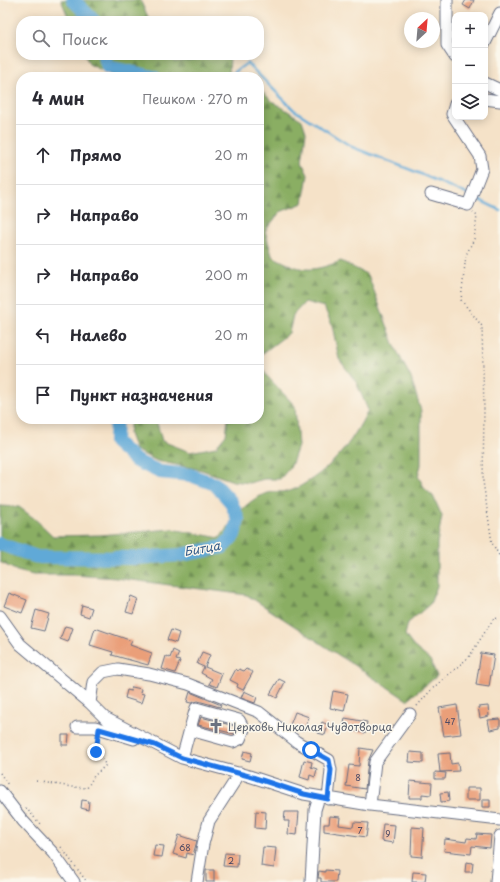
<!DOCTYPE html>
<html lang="ru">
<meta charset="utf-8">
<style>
:root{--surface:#fff;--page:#f7f7f7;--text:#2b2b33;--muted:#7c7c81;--line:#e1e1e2}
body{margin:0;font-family:"Playpen Sans",sans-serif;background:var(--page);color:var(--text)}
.controls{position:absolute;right:12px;top:12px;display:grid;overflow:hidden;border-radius:8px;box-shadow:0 2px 10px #0003}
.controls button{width:36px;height:36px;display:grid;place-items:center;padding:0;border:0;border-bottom:1px solid var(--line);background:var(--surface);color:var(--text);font:20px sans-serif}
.compass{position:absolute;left:404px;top:12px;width:36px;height:36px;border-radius:50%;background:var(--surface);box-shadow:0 2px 10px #0003;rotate:26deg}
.stop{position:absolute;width:12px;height:12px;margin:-9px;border:3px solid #1a73e8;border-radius:50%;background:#fff}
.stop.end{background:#1a73e8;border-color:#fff;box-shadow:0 1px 4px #0008}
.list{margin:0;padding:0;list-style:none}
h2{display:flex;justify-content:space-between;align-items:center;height:52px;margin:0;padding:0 16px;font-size:17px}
h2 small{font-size:13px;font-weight:400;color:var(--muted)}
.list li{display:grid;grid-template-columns:26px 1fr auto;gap:12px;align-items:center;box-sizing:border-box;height:60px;padding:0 16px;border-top:1px solid var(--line)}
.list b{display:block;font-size:15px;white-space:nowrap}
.list em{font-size:13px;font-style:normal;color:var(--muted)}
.icon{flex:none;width:22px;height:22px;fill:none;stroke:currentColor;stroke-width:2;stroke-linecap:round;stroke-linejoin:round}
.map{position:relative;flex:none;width:500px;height:882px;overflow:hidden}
.search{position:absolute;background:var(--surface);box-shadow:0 2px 10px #0003;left:16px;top:16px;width:248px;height:44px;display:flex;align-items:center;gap:10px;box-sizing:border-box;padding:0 14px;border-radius:16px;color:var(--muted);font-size:15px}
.panel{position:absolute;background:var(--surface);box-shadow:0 2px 10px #0003;left:16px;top:72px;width:248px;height:352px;border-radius:16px}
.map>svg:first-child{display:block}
.forest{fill:url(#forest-firs);stroke:#526e60}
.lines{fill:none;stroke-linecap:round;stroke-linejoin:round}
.stream{stroke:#60a9d7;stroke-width:2.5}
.river{stroke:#60a9d7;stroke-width:14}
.building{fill:#ea9f79}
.minor-casing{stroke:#676e83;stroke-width:13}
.path{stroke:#676e83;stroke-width:1.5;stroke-dasharray:1 3;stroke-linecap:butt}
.minor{stroke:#fff;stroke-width:11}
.route{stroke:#1a73e8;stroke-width:5}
.labels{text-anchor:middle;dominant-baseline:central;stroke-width:3;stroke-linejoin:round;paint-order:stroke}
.number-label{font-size:9px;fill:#4f4b65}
.worship-label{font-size:11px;fill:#5b616d;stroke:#fbf7ec;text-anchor:start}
.water-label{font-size:12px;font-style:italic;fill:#335a88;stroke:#fbf7ec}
</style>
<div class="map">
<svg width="500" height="882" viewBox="0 0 500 882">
<defs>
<pattern id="forest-firs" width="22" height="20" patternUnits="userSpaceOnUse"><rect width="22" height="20" fill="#8aae63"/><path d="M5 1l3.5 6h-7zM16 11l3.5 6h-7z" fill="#708e55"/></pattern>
</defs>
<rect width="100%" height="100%" fill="#fbf7ec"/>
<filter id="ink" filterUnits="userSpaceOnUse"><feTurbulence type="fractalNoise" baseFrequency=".025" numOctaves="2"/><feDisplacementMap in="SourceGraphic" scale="8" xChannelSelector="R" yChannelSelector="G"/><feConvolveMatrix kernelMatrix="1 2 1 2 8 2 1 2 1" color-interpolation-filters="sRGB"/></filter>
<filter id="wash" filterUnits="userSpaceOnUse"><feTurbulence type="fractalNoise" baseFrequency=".012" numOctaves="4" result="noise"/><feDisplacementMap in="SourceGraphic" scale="16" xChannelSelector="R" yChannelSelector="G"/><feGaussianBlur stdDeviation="0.9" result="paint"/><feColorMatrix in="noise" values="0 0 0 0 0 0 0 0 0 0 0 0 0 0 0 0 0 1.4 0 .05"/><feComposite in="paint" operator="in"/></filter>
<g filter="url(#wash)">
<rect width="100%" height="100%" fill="#f5e2c8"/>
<path class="forest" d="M61,0H140L150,21H70Z
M85,55H169L174,62L230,55L229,77H116L89,64Z
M259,89L272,101L302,120L306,132L302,162L308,175L303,203L280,212L265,231L272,256C302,272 309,273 341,261L368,275L396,349L411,378L421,411V465L418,476L425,489L433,496L442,516L437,543V586L430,604L408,623L405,635L413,646L430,660L437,676L407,700L247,595L116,578L74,575H33L17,571L0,562V506L19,507L35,519L53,536L99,535L172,529L220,538C232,521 246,499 268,493C276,491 287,493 295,489C330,471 351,445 368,410L356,382L339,359L332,325L324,307L305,302L293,315L289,333L259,356Z
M259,361L266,375L295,406L298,446L291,466L280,479H264L249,483L233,481L202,470L157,461L135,450L129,434L131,419H156L162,441L190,452L216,447L226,435L228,419H259Z"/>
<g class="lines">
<path class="stream" d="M228,77L247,63L294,110L352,147L416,172L469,195
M473,197L500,210"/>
<path class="river" d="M73,0L94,21
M104,55L108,67L154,77
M0,544L37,557L136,558L181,555L223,547L234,535L238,519L231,502L215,484L190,475L160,472L136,461L115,442L116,419"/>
</g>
<g id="blocks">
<path class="building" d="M466,0H474L470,9L463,5Z
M9,593L27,600L22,613L4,606Z
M131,596L138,599L133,614L126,612Z
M82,605L92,608L89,617L80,614Z
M36,610L49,614L44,631L31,628Z
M65,626L73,628L68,642L60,639Z
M95,628L132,641L130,645L152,653L148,665L112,655L113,652L90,645Z
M171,630L179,633L176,643L167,640Z
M173,650L179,653L176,660L180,661L175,673L162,669L166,656L170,658Z
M202,652L210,655L205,667L222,674L217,687L209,684L212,679L201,673L204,667L197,664Z
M481,653L494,655L489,687L476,685Z
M236,669L238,671L239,669L244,671L246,669L253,672L243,690L237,687L238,684L230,680Z
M279,679L285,682L277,698L270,694Z
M132,687L141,689L140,693L144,694L141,703L125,698L127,690L131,691Z
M244,691L257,697L255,703L241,698Z
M333,691L348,694L344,711L330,708Z
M190,692L221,705L220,707L198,701L191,703L187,702Z
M457,705L461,734L444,736L439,708Z
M488,706L489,716L480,718L478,707Z
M295,712L309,717L304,730L290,725Z
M201,717L234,726L236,729L235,734L198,725Z
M345,718L367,722L365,733L343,729Z
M500,719V728L490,730L488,720Z
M322,722L328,725L325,735L318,733Z
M62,735H69L68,745H62Z
M360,748L373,750L368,761L365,789L346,786L349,765L359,766Z
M244,751L252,753L250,761L242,759Z
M410,752L423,753V763L409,762Z
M450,753L451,764L458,763L459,771L440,772L438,754Z
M304,760L312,762L311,767L317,769L315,777L310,775L309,780L300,777Z
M435,772L446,773L445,779H435Z
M410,781L432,783L431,795L422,794V798H409Z
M466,788H480V800H466Z
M448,792L449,801L441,802L440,793Z
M82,800L89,801L88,810L81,808Z
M482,800H490V807H482Z
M256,811L266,812L265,829L255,828Z
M285,812H299L297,835L288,834L289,821H284Z
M330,816L340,817L339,825L353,827L354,822L368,823L366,837L324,831V824H329Z
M383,824L395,825L393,843L381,841Z
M412,827L424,828L422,857L411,856Z
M477,834L491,835L490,848L472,846L471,854L444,851L445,839L466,842L467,838L476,839Z
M179,835L197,841L193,855L187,853L186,858L173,854Z
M155,845L164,846L162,857L153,856Z
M263,847L276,848L274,868L261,866Z
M225,853L238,854L237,867L223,866Z
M466,862L473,863L472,872H465Z
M206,870H214V882H206Z
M325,870L337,871L336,882H321V878H318L319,871L325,872Z
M413,872L426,873L425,882H412Z"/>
</g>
</g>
<g filter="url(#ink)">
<use href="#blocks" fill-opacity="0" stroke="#676e83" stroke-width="1"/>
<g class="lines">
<g class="minor-casing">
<path id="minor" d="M447,0V45L455,57
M485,43L500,13
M485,83L500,90
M485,99L500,101
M431,194L468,205L482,169L480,156L452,114L455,104
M0,616L20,644L90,703L105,718L182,758L249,776L304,794L370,805L500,820
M90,703L93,682L103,672L118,669L149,674L188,684L259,712L297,742L329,760L331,770L328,799
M77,727H95L134,739
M182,758C187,741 191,724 196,708L239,720L244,729L240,739L233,742L190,730
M0,791L23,821L53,853L74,882
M370,805L375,762L410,714
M197,882L203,844L209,821L240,773
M311,882L315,810L319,797
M496,882L500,836"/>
</g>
<path class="path" d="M473,212L477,216L474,239L466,255L461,300L482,326L484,410L483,481L492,543L500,557
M417,706L432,689L469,657L494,618L500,619
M0,773L8,785
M36,781L72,787L87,788L94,776L106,765L96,752L98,737
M26,808L40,824
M61,847L87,882"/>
<use href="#minor" class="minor"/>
</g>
</g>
<g class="lines" filter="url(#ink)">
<path class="route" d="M96,752L99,729L155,745L182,758L249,776L304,794L328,799L331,770L329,760L311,750"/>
</g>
<defs>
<g id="church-bare" transform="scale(1.2)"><path d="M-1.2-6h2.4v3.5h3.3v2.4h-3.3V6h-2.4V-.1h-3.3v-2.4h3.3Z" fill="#6b7280" stroke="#fbf7ec" stroke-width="2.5" paint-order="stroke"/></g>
</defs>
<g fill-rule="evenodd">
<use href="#church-bare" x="216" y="726"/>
</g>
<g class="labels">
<g class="number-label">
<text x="450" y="721">47</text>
<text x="358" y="777">8</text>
<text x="360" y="830">7</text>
<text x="388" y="833">9</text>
<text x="185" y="847">68</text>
<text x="231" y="860">2</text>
</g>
<g class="worship-label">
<text x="228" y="726">Церковь Николая Чудотворца</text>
</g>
<g class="water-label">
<text transform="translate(202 548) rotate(-10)">Битца</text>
</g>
</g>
</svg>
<div class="controls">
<button>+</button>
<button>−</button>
<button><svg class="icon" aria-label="layers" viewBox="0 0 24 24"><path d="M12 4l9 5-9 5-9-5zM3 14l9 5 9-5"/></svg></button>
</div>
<svg class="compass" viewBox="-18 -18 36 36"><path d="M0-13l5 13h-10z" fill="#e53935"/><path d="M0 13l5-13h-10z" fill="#7c7c81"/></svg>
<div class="stop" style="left:311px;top:750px"></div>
<div class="stop end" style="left:96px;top:752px"></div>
<div class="search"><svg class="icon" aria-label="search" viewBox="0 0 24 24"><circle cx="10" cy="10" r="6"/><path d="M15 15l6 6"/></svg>Поиск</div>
<section class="panel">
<h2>4 мин<small>Пешком · 270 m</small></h2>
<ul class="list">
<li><svg class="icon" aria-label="ahead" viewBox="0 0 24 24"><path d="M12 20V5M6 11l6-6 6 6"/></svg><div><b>Прямо</b></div><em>20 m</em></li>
<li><svg class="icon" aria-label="right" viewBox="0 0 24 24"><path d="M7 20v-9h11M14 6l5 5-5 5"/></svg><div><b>Направо</b></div><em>30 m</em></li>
<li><svg class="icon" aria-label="right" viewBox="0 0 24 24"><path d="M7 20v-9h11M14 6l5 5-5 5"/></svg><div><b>Направо</b></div><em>200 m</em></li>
<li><svg class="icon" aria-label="left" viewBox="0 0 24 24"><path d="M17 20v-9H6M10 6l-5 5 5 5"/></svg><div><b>Налево</b></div><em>20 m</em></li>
<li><svg class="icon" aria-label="arrive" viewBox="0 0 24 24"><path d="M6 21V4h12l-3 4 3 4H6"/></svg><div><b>Пункт назначения</b></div></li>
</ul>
</section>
</div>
